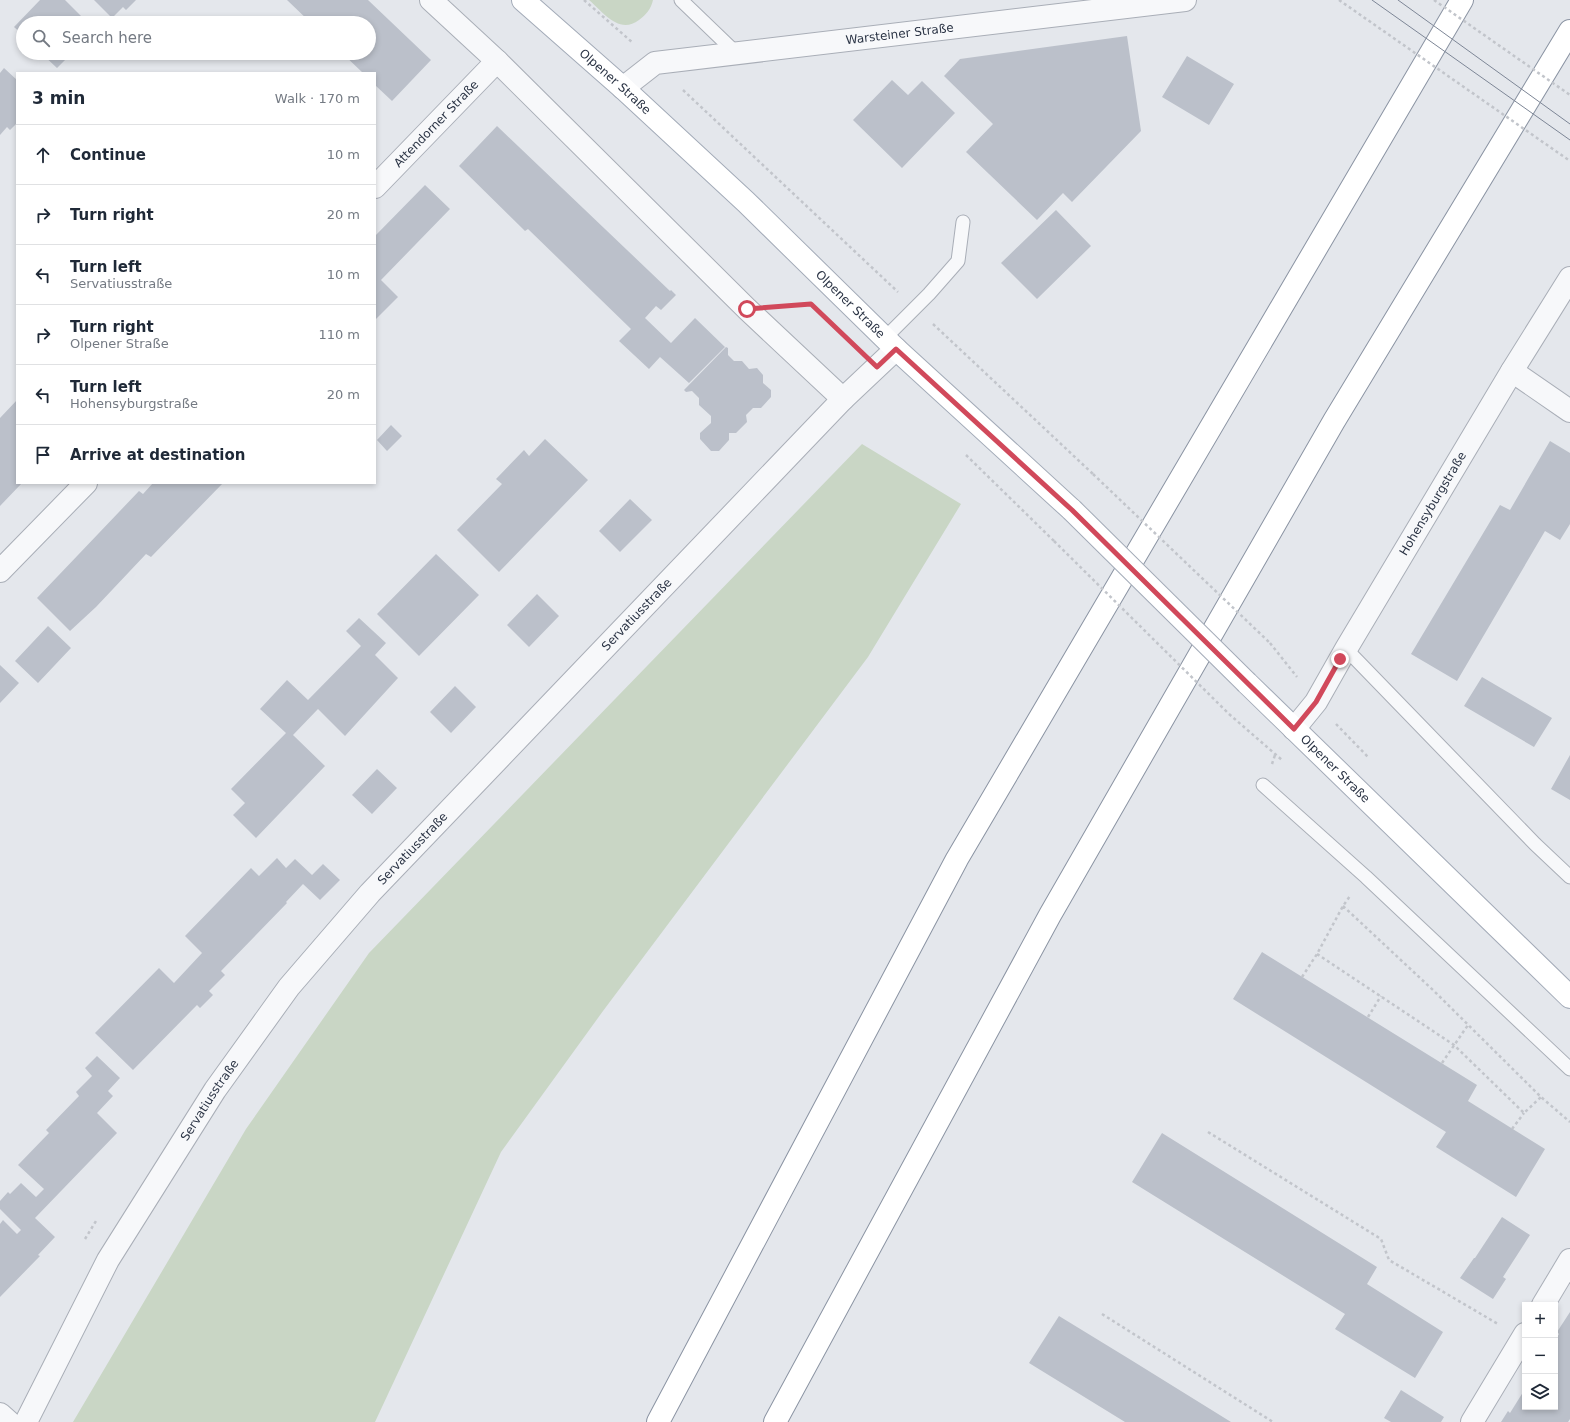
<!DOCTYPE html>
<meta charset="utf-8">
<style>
:root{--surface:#fff;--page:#f6f6f7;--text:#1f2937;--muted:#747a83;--line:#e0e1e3}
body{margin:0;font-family:"DejaVu Sans",sans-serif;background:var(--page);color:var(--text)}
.controls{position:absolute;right:12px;bottom:12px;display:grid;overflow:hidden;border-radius:0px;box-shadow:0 2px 6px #0003}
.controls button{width:36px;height:36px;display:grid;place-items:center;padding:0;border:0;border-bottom:1px solid var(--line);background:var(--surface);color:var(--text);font:20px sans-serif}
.stop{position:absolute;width:12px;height:12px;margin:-9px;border:3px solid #d1495b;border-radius:50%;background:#fff}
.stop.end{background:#d1495b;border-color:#fff;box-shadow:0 1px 4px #0008}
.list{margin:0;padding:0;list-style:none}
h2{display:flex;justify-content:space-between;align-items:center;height:52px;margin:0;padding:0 16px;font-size:17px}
h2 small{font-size:13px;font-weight:400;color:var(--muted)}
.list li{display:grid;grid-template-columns:26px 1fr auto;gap:12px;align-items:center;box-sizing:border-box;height:60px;padding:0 16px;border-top:1px solid var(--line)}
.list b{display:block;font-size:15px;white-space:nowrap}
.list p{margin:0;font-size:13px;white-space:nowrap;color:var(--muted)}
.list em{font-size:13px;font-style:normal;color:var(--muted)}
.icon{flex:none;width:22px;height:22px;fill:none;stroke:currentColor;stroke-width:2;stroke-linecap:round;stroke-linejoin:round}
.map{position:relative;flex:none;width:1570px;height:1422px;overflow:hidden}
.search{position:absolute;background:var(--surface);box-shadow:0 2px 6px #0003;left:16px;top:16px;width:360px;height:44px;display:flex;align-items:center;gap:10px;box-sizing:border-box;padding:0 14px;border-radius:22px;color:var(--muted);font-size:15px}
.panel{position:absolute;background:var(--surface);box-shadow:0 2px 6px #0003;left:16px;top:72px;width:360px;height:412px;border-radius:0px}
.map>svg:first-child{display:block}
.green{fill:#c9d6c5}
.building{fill:#bbc0ca}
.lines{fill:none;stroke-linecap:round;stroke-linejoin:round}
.service-casing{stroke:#a9aeb7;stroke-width:15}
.minor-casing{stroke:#a9aeb7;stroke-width:24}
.primary-casing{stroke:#a3abb8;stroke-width:24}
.motorway-casing{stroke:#8b94a3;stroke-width:24}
.path{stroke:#c2c5cb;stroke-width:2.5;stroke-dasharray:3 3;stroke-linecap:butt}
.service{stroke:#f7f8fa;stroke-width:13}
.minor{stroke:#f7f8fa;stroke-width:22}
.primary{stroke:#fff;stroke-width:22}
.motorway{stroke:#fff;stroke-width:22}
.tram{stroke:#7d8696;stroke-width:1}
.primary-bridge-casing{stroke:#a3abb8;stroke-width:24;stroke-linecap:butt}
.path-bridge{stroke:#c2c5cb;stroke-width:2.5;stroke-dasharray:3 3;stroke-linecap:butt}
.primary-bridge{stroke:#fff;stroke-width:22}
.route{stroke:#d1495b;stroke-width:5}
.labels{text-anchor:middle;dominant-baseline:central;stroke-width:3.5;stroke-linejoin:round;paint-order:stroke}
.street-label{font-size:12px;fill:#2b3445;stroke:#f4f6f9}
</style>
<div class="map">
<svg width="1570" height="1422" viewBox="0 0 1570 1422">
<rect width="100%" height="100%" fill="#e4e7ec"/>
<path class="green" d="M589,0H653C651,9 646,15 639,20C619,35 603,12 589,0Z
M862,444L961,504L868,657L603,1011L501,1152L375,1422H73L246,1129L369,953Z"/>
<path class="building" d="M40,0H65L84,19L80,23H23V35L14,27Z
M94,0H136L126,10L123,7L112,18Z
M287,0H368L431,60L392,101L375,85V73H363L342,53H369V23H311Z
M1127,36L1141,131L1072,202L1063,193L1037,220L966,152L993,124L944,76L960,59Z
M41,53H72L57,68Z
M1187,56L1234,84L1209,125L1162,97Z
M4,68L17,80V123L10,130L7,127L0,135V73Z
M892,80L908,95L922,81L955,113L902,168L853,120Z
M497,126L670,291L671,290L676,295L661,310L656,306L645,318L671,343L695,318L725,347L689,383L660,357L649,369L619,341L631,329L528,229L525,231L459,166Z
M425,185L450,209L381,280L398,297L375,320V236Z
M1056,210L1091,246L1037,299L1001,263Z
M726,347L728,348V355L734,361H742L749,369L757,368L763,375V383L771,390V397L761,408H753L746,415L747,422L736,433H729V440L719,451H711L700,439V433L711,423V416L699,405V398L692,391L686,392L684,390Z
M17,400V483H22L0,506V418Z
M391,425L402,436L387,451L377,440Z
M545,439L588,480L499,572L457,530L502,484L496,479L524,450L529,456Z
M1550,441L1570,453V524L1560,540L1545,531L1457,681L1411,654L1500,505L1510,510Z
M153,483H223L151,557L146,554L96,607L70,631L37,598L139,491L143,494Z
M630,499L652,520L620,552L599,531Z
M436,554L479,595L419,656L377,614Z
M537,594L559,616L529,647L507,625Z
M359,618L386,643L375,655L398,678L345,736L318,709L293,735L325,766L256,838L233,815L245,803L231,789L286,733L260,709L287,680L308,700L361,646L346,631Z
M48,626L71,648L38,683L15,661Z
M0,665L19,683L0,703Z
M1482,677L1552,718L1534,747L1464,706Z
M455,686L476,707L451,733L430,712Z
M1570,755V800L1551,789Z
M377,769L397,788L372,814L352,795Z
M277,858L286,868L295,859L312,875L323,864L340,880L320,900L303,884L286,902L287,903L221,971L225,975L209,991L213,995L200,1008L197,1005L133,1070L95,1033L159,968L174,983L202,953L185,936L251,868L259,876Z
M1262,952L1477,1085L1468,1101L1545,1149L1516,1197L1436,1147L1446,1132L1233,999Z
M97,1056L120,1078L108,1091L113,1096L97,1113L117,1133L35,1218L55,1237L38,1255L40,1256L0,1297V1224L3,1220L17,1234L21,1230L0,1209V1201L8,1192L10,1194L21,1183L36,1197L44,1189L18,1165L49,1133L46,1130L79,1096L76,1092L92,1076L85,1068Z
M1162,1133L1377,1267L1367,1284L1443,1332L1415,1378L1335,1329L1345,1314L1132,1182Z
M1502,1217L1530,1235L1503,1277L1506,1279L1493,1299L1460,1278L1474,1258H1475Z
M1570,1312V1419L1568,1422H1501L1508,1411L1510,1413L1525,1389V1407H1555V1341L1559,1334L1557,1332Z
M1059,1316L1131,1360L1231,1422H1125L1029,1363Z
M1401,1390L1444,1417L1441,1422H1391L1384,1418Z"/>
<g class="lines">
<g class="service-casing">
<path id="service" d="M681,0L736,53
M885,338L929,294L958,261L963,222
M1346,649L1535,844L1570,877
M1263,785L1366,877L1570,1069"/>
</g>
<g class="minor-casing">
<g id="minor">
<path d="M431,0L497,61L747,309L843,399"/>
<path id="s1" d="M623,88L655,63L1185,0"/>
<path id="s2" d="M375,187L497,61"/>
<path d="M1512,371L1570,411"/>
<path d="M0,571L86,483"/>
<path id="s3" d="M1294,729L1316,702L1346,649L1512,371L1570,278"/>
<path d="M1543,1305L1570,1260"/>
<path d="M0,1414L9,1422"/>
<path id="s4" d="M26,1422L108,1260L215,1090L289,987L370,893L843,399L896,349"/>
<path d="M1472,1422L1525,1334"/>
</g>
</g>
<g class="primary-casing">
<g id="primary">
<path id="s5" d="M523,0L623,88L746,202L896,349L1072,510"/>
<path id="s6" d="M1247,683L1570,997"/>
</g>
</g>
<g class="motorway-casing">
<path id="motorway" d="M658,1422L957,859L1462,0
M775,1422L1050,915L1334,421L1570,31"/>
</g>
<path class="path" d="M584,0L633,43
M683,90L898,292
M787,306L808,304
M933,324L1093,474
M966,455L1054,541
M1270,643L1297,677
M1229,714L1282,760
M1336,724L1369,758
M1272,764L1275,755
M1343,906L1434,991L1541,1097L1570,1122
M1317,954L1454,1045L1524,1113L1541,1097
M1302,977L1317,954L1343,906L1350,896
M1368,1017L1381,996
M1442,1063L1468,1025
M1512,1129L1524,1113
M1208,1132L1381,1239L1389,1260L1498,1324
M85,1239L96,1221
M1102,1314L1273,1422"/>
<use href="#service" class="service"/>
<use href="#minor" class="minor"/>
<use href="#primary" class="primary"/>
<use href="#motorway" class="motorway"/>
<path class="tram" d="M1372,0L1570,140
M1398,0L1570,124"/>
<g class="primary-bridge-casing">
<path id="primary-bridge" d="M1072,510L1247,683"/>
</g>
<path class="path-bridge" d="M1339,0L1570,161
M1434,0L1570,95
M1093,474L1270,643
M1054,541L1229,714"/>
<use href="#primary-bridge" class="primary-bridge"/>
</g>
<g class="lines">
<path class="route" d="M747,309L811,304L877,367L896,349L1072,510L1294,729L1316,702L1340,659"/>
</g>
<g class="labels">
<g class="street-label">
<text stroke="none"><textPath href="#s1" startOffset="287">Warsteiner Straße</textPath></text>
<text stroke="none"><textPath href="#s5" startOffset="123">Olpener Straße</textPath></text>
<text stroke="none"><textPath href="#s2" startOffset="88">Attendorner Straße</textPath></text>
<text stroke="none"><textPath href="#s5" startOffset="447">Olpener Straße</textPath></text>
<text stroke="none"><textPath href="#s3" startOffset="265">Hohensyburgstraße</textPath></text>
<text stroke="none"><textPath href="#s4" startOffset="1019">Servatiusstraße</textPath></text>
<text stroke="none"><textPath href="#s6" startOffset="123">Olpener Straße</textPath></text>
<text stroke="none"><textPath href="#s4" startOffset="695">Servatiusstraße</textPath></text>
<text stroke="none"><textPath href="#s4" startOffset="371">Servatiusstraße</textPath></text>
</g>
</g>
</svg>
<div class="controls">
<button>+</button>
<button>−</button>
<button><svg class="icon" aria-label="layers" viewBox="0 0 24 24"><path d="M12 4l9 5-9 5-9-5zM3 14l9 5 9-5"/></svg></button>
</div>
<div class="stop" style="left:747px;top:309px"></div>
<div class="stop end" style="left:1340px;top:659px"></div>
<div class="search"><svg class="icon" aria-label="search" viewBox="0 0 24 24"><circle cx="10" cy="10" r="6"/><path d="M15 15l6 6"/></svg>Search here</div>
<section class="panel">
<h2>3 min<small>Walk · 170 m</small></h2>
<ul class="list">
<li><svg class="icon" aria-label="ahead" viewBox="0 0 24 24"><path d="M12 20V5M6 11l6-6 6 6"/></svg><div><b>Continue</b></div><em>10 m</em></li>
<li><svg class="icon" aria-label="right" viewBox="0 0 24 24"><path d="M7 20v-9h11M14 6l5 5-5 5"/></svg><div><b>Turn right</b></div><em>20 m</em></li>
<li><svg class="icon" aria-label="left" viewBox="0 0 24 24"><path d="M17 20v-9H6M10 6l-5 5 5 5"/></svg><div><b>Turn left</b><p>Servatiusstraße</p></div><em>10 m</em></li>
<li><svg class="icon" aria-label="right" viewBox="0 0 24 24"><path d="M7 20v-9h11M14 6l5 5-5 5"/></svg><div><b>Turn right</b><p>Olpener Straße</p></div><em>110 m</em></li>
<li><svg class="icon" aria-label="left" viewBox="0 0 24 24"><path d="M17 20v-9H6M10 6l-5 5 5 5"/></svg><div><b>Turn left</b><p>Hohensyburgstraße</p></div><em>20 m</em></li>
<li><svg class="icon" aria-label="arrive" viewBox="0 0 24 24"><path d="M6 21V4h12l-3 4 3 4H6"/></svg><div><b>Arrive at destination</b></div></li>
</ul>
</section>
</div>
